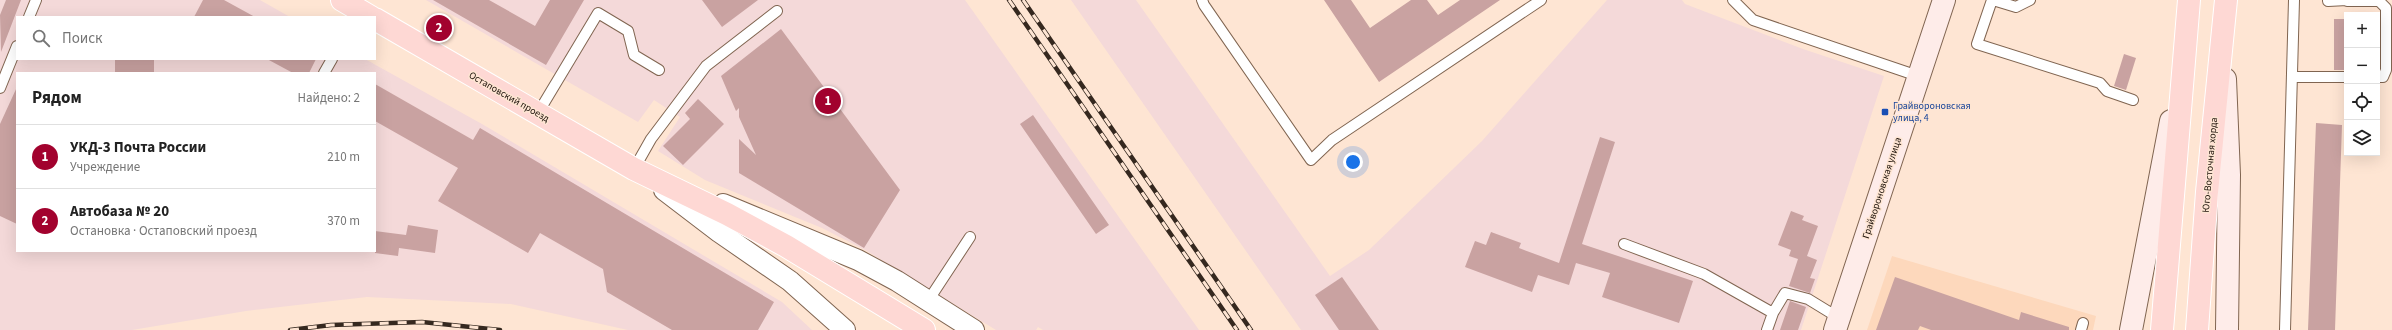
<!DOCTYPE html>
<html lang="ru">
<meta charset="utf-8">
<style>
:root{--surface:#fff;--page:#f2f2f2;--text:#222;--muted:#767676;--line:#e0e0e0;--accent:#a2022e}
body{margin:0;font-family:"Source Sans 3",sans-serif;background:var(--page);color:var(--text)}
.controls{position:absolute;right:12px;top:12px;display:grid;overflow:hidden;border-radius:0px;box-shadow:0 4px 16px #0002}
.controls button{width:36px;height:36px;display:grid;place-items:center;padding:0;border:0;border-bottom:1px solid var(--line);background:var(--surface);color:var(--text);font:20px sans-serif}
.you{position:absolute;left:1353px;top:162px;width:14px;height:14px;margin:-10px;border:3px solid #fff;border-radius:50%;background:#1a73e8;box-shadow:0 0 0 6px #1a73e833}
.badge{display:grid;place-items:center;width:26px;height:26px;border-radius:50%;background:var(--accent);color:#fff;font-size:13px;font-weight:700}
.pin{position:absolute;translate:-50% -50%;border:2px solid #fff;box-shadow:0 1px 4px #0006}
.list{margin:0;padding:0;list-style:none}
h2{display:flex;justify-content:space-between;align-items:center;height:52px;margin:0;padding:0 16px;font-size:17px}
h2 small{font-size:13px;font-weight:400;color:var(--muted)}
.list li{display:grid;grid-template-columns:26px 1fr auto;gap:12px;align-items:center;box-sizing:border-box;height:64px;padding:0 16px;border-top:1px solid var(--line)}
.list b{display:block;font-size:15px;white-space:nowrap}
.list p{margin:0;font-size:13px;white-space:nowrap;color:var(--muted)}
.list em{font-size:13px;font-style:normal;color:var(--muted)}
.icon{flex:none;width:22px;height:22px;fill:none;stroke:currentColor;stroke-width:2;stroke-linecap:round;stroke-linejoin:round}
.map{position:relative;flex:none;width:2392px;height:330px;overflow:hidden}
.search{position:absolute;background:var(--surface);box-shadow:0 4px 16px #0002;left:16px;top:16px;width:360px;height:44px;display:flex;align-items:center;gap:10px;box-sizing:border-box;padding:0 14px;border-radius:0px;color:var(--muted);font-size:15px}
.panel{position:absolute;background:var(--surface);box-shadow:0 4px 16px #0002;left:16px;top:72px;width:360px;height:180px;border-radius:0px}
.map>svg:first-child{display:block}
.built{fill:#fdd8bc}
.industrial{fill:#f4d9d9;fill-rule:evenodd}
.building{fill:#c9a2a1}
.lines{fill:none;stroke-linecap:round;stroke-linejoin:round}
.lane-casing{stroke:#806551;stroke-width:12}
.street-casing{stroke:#806551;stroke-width:22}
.secondary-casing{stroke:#806551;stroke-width:24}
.primary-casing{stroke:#fff;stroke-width:24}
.lane{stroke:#fff;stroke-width:10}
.street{stroke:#fff;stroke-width:20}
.secondary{stroke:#feece9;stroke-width:22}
.primary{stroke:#fed8d4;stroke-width:22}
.rail-casing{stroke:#35281f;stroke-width:4.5}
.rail{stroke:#fee5d3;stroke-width:3;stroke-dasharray:9;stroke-linecap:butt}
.transit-dot{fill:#1a4fb4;stroke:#fee5d3;stroke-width:1.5}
.labels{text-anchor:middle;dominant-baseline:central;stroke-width:3;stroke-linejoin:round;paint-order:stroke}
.street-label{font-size:10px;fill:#1b1008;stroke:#fee5d3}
.transit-label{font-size:10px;fill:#164399;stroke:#fee5d3;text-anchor:start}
</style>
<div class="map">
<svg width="2392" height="330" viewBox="0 0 2392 330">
<rect width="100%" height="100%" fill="#fee5d3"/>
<path class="built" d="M1892,256L2096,316L2093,330H1867Z"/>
<path class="industrial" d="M0,0H260L290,17H17V59H365L482,124L782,302L812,330H628L511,304L367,297L246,311L132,330H0ZM17,73H375V251H17Z
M426,0H965L1199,330H1043L1038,327L1036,330H996L865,250L822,228L705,180L658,151L680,117L654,100L638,122Z
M1071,0H1136L1330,276L1369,250L1482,141L1607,0H1682L1685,4L1803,49L1884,76L1801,330H1301Z"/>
<path class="building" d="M6,0H21L1,52L0,15Z
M203,0H224L255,17H194Z
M433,0H489L535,26L550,0H584L546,65Z
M702,0H758L722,27Z
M1324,0H1351L1370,28L1411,0H1427L1438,15L1460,0H1500L1379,82Z
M2334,19H2347V70H2334Z
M781,29L900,190L864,248L739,173V139L756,155L739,117V108L736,111L721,76Z
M2124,54L2136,58L2126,90L2114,86Z
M115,59H154V73H115Z
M267,59H316L309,73H293Z
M375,84L473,140L480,128L774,302L758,330H672L607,292L603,269L540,233L528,253L438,201L458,168L375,121Z
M17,87V224L0,216V124Z
M698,99L724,124L683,165L663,146L690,119L685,113Z
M1033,115L1109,225L1096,234L1020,124Z
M2316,123L2342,125L2335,330H2308Z
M1600,137L1615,142L1582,244L1693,281L1679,323L1602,297L1610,273L1576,263L1569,285L1538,275L1532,292L1465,267L1475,241L1486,245L1491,232L1521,243L1519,248L1559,263Z
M1791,211L1804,216L1802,220L1818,226L1807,256L1817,260L1810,278L1815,279L1810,293L1789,286L1798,259L1789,256L1791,250L1778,245Z
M408,225L438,230L435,253L399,248L398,256L375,253V231L406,235Z
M1342,277L1379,330H1339L1315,295Z
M1895,277L2019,320L2021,312L2069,327V330H1931L1920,326L1918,330H1876Z
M1790,301L1806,307L1798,330H1780Z"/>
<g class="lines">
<g class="lane-casing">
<path id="lane" d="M1202,0L1204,5L1311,160L1332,140L1541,0
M1733,0L1753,20L1918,76
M1992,0L1977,44L2100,83L2107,91L2133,100
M1993,0L2016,7L2030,0
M2328,1L2347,0
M2347,1H2379L2386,8V70L2383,77H2377
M29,17L36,0
M324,73L332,59
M2292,77H2347
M0,88L17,46
M538,113L598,13L628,31L634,55L659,70
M634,169L651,139L706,66L777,11
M1624,244L1704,274L1773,313
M928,301L970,237
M1767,330L1773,313L1785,293L1808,299L1839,318
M2081,330L2083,323
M2285,330L2294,0"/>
</g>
<g class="street-casing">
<path id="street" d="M664,190L719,232L790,281L845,330
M723,204L858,260L897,281L974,330"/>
</g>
<g class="secondary-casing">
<path id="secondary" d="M2225,79L2229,175L2227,330
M1835,330L1944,0
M2131,330L2171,121"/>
</g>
<g class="primary-casing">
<path id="primary" d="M342,0L371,17
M375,19L634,169L727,214L786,246L924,330
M2162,330L2189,0
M2197,330L2207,192L2226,0"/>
</g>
<use href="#lane" class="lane"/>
<use href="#street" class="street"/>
<use href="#secondary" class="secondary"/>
<use href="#primary" class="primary"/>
<g class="rail-casing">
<path id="rail" d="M1009,0L1237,330
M1023,0L1251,330
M290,330L331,325L422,322L500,330"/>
</g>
<use href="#rail" class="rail"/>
</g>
<rect class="transit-dot" x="1881" y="108" width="8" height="8" rx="2"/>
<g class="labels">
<g class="street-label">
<text transform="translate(509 97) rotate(30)">Остаповский проезд</text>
<text transform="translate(2210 165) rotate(-85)">Юго-Восточная хорда</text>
<text transform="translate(1882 188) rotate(-72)">Грайвороновская улица</text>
</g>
<g class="transit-label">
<text x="1893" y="106">Грайвороновская<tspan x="1893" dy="12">улица, 4</tspan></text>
</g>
</g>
</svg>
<div class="controls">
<button>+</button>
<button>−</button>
<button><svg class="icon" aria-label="locate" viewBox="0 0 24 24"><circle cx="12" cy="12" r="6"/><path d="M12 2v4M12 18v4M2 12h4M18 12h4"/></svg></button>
<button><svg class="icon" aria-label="layers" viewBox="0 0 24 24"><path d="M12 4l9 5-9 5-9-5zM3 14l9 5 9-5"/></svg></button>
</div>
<div class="you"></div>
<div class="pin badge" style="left:828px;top:101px">1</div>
<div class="pin badge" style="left:439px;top:28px">2</div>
<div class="search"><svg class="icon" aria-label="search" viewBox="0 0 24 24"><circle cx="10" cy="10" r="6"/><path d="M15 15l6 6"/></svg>Поиск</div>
<section class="panel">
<h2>Рядом<small>Найдено: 2</small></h2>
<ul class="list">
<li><span class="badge">1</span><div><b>УКД-3 Почта России</b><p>Учреждение</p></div><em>210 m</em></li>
<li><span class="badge">2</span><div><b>Автобаза № 20</b><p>Остановка · Остаповский проезд</p></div><em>370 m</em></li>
</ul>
</section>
</div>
